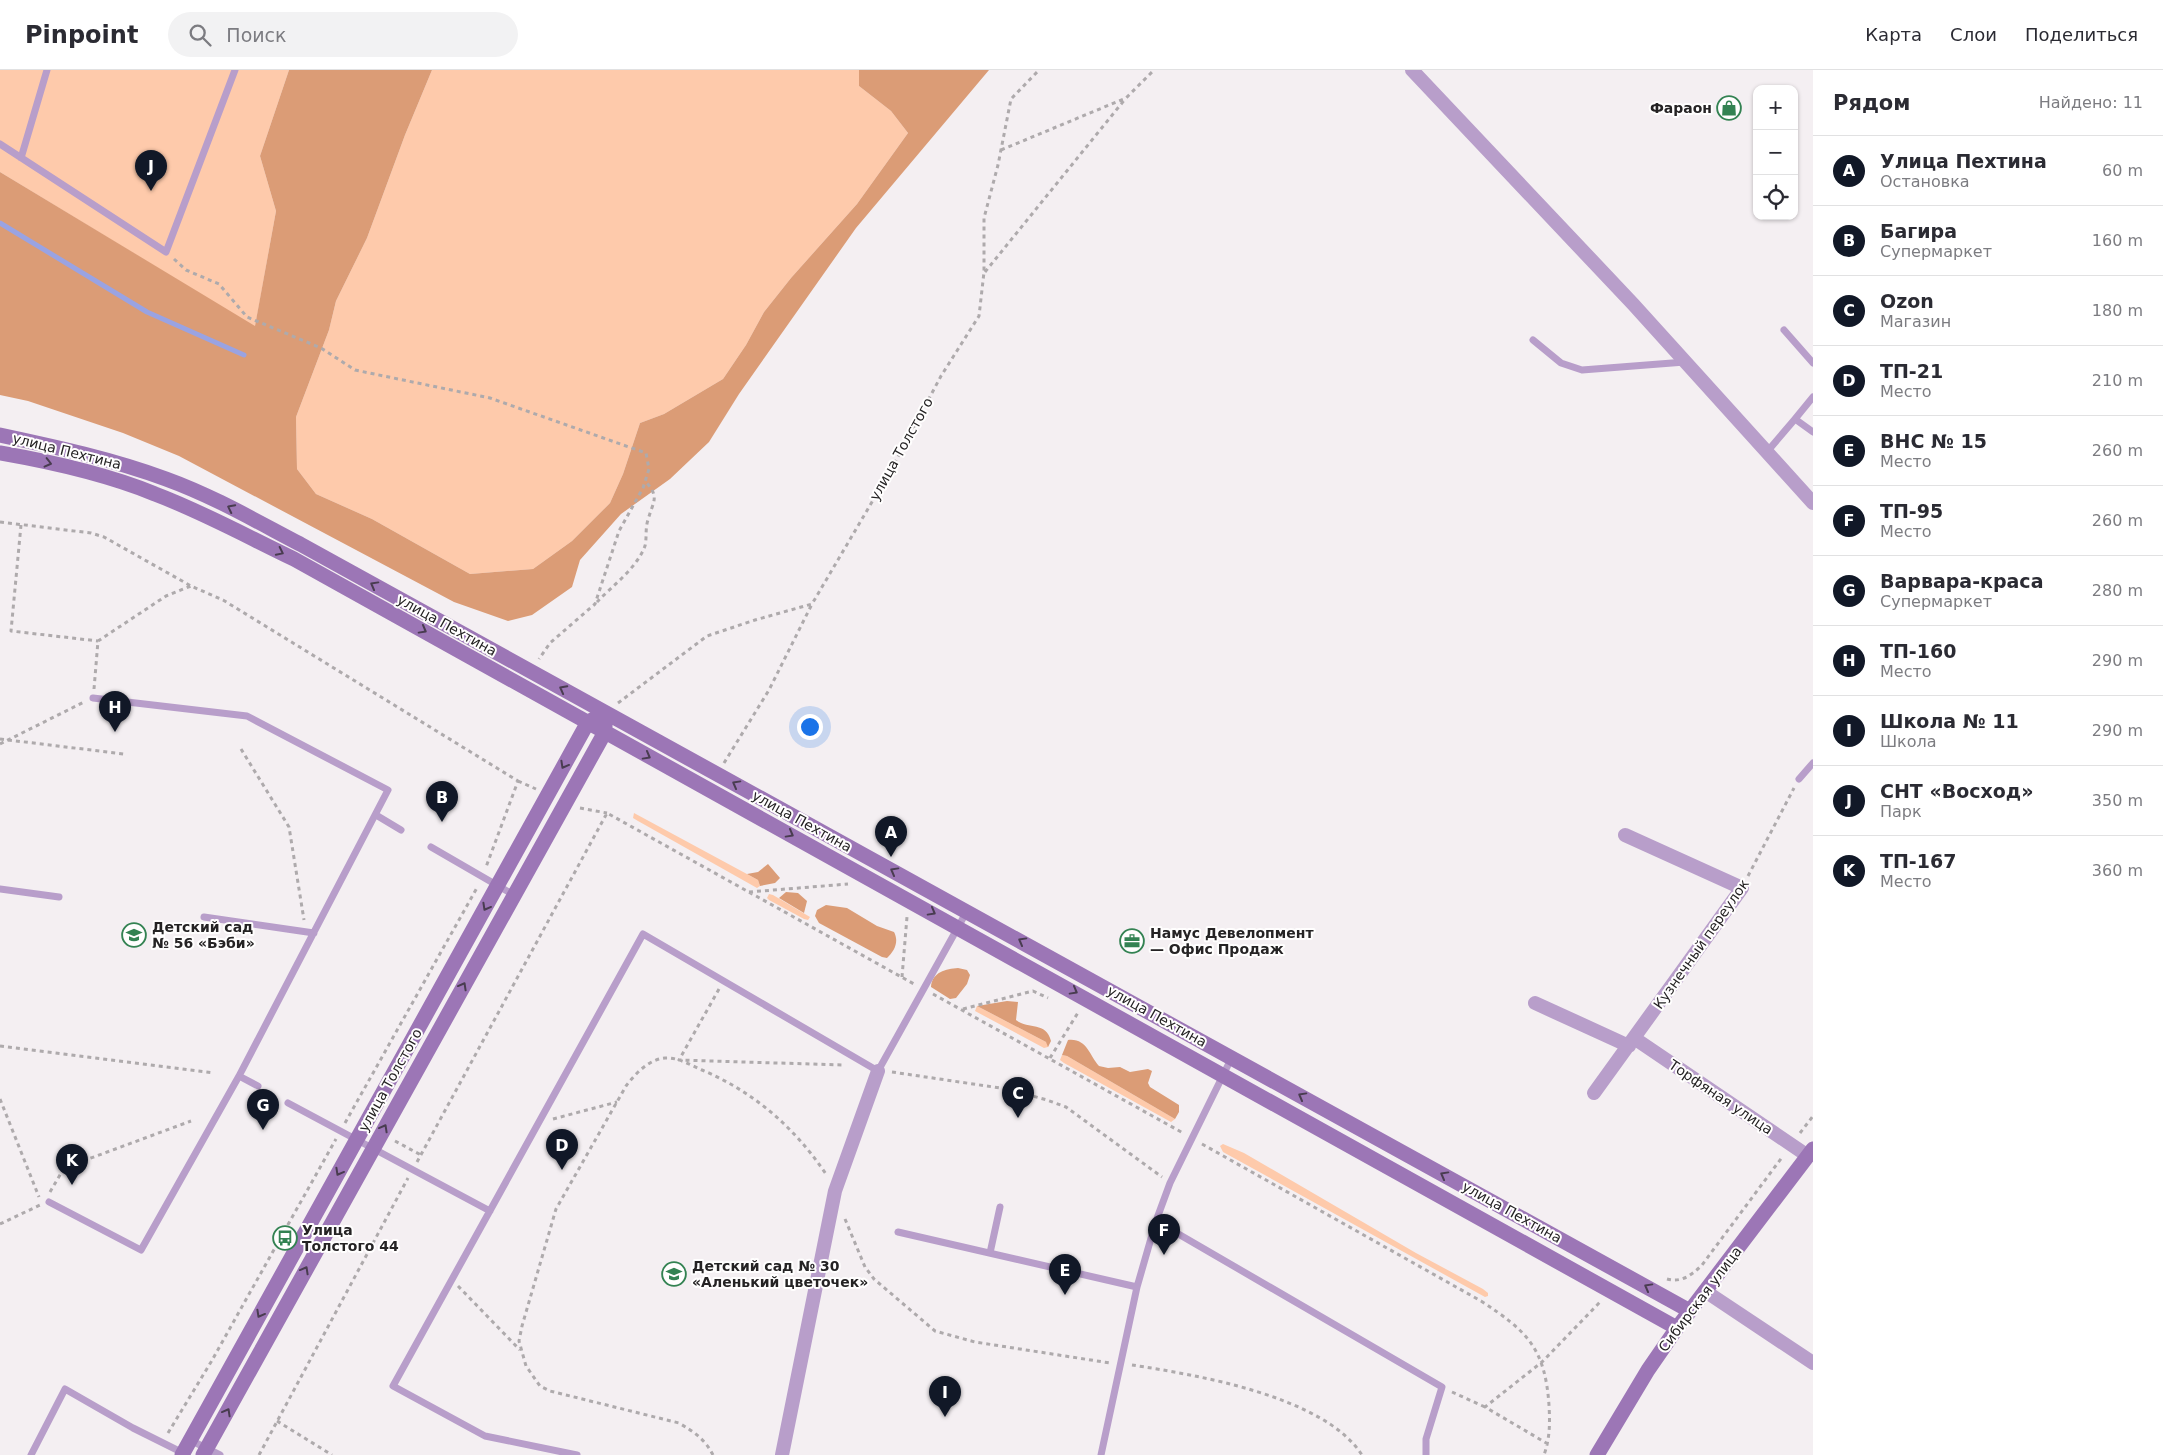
<!DOCTYPE html>
<html lang="ru">
<meta charset="utf-8">
<style>
:root{--surface:#fff;--page:#f2f2f3;--text:#2b2b33;--muted:#7c7c81;--line:#e1e1e2;--accent:#111827}
body{margin:0;font-family:"DejaVu Sans",sans-serif;background:var(--page);color:var(--text)}
.controls{position:absolute;right:15px;top:15px;display:grid;overflow:hidden;border-radius:10px;box-shadow:0 1px 4px #0004}
.controls button{width:45px;height:45px;display:grid;place-items:center;padding:0;border:0;border-bottom:1px solid var(--line);background:var(--surface);color:var(--text);font:25px sans-serif}
.you{position:absolute;left:809px;top:656px;width:18px;height:18px;margin:-12px;border:4px solid #fff;border-radius:50%;background:#1a73e8;box-shadow:0 0 0 8px #1a73e833}
.badge{display:grid;place-items:center;width:32px;height:32px;border-radius:50%;background:var(--accent);color:#fff;font-size:16px;font-weight:700}
.pin{position:absolute;translate:-50% -41px;filter:drop-shadow(0 1px 2px #0008)}
.pin::after{content:'';position:absolute;top:26px;width:18px;height:15px;background:inherit;clip-path:polygon(0 0,100% 0,50% 100%)}
.list{margin:0;padding:0;list-style:none}
h2{display:flex;justify-content:space-between;align-items:center;height:65px;margin:0;padding:0 20px;font-size:21px}
h2 small{font-size:16px;font-weight:400;color:var(--muted)}
.list li{display:grid;grid-template-columns:32px 1fr auto;gap:15px;align-items:center;box-sizing:border-box;height:70px;padding:0 20px;border-top:1px solid var(--line)}
.list b{display:block;font-size:19px;white-space:nowrap}
.list p{margin:0;font-size:16px;white-space:nowrap;color:var(--muted)}
.list em{font-size:16px;font-style:normal;color:var(--muted)}
.icon{flex:none;width:28px;height:28px;fill:none;stroke:currentColor;stroke-width:2;stroke-linecap:round;stroke-linejoin:round}
.map{position:relative;flex:none;width:1813px;height:1385px;overflow:hidden}
header{display:flex;align-items:center;gap:30px;box-sizing:border-box;height:70px;padding:0 25px;background:var(--surface);border-bottom:1px solid var(--line)}
header strong{font-size:24px}
nav{display:flex;gap:28px;margin-inline-start:auto;font-size:18px}
.search{width:350px;height:45px;background:var(--page);display:flex;align-items:center;gap:12px;box-sizing:border-box;padding:0 18px;border-radius:28px;color:var(--muted);font-size:19px}
main{display:flex}
aside{flex:1;background:var(--surface)}
.map>svg:first-child{display:block}
.green{fill:#fecaab}
.forest{fill:#db9c76}
.lines{fill:none;stroke-linecap:round;stroke-linejoin:round}
.stream{stroke:#9aa3e2;stroke-width:5}
.path{stroke:#aeaaac;stroke-width:3;stroke-dasharray:4 4;stroke-linecap:butt}
.lane{stroke:#b89eca;stroke-width:7}
.street{stroke:#b89eca;stroke-width:14}
.secondary{stroke:#9c76b6;stroke-width:15}
.oneway{stroke:#493c50}
.labels{text-anchor:middle;dominant-baseline:central;stroke-width:4;stroke-linejoin:round;paint-order:stroke}
.poi-label{font-size:14px;font-weight:bold;fill:#252324;stroke:#fffefe;text-anchor:start}
.street-label{font-size:14px;fill:#252324;stroke:#fffefe}
</style>
<header>
<strong>Pinpoint</strong>
<div class="search"><svg class="icon" aria-label="search" viewBox="0 0 24 24"><circle cx="10" cy="10" r="6"/><path d="M15 15l6 6"/></svg>Поиск</div>
<nav><a>Карта</a><a>Слои</a><a>Поделиться</a></nav>
</header>
<main>
<div class="map">
<svg width="1813" height="1385" viewBox="0 0 1813 1385">
<rect width="100%" height="100%" fill="#f4eff2"/>
<path class="green" d="M0,0H289L260,86L276,141L255,257L0,102Z
M432,0H859V16L891,41L908,63L857,134L791,208L764,242L746,275L723,309L664,344L640,353L623,404L610,433L572,471L533,499L470,504L372,449L316,424L297,399L296,347L329,260L336,231L367,168L405,65Z
M634,743L758,810L760,816L757,818L638,751L633,748Z
M769,824L773,825L810,847L808,850L804,849L769,830L767,828Z
M977,936L1046,972L1049,974L1048,977L1044,978L975,941Z
M1062,985L1067,986L1175,1049L1171,1052L1064,993L1060,990Z
M1223,1074L1244,1083L1416,1183L1483,1219L1488,1223V1226L1485,1227L1223,1082L1220,1076Z"/>
<path class="forest" d="M289,0H432L405,65L367,168L336,231L329,260L296,347L297,399L316,424L372,449L470,504L533,499L572,471L610,433L623,404L640,353L664,344L723,309L746,275L764,242L791,208L857,134L908,63L891,41L859,16V0H989L856,158L739,324L709,372L670,409L621,444L580,490L572,517L532,545L508,551L454,532L179,386L123,363L28,331L0,325V102L255,256L276,141L260,86Z
M768,794L780,808L775,813L760,816L758,810L747,804L758,802Z
M786,822L798,823L807,831L804,843L779,828Z
M826,835L847,838L877,856L894,862C899,871 895,881 887,888L882,887L819,853L815,846L817,840Z
M958,898L967,900L970,905L967,914L956,928L950,929L931,917C932,902 946,899 958,898Z
M1007,931L1018,932L1016,950C1029,960 1046,951 1051,971L1048,977L1046,972L977,936Z
M1068,970C1087,968 1089,985 1099,996L1108,998L1120,997L1130,1002L1148,999L1152,1001L1148,1013L1150,1017L1179,1035V1042L1175,1049L1067,986L1062,985Z"/>
<g class="lines">
<path class="stream" d="M0,153L147,242L244,285"/>
<path class="path" d="M1001,80L1126,28L1154,0
M174,189L186,200L219,214L247,247L321,278L355,300L490,328L646,383L649,399L643,418L619,461L595,534L550,573L539,589
M985,202L1126,28
M0,452L91,463L104,467L191,516L223,530L518,711L486,797
M21,455L11,561L98,571
M597,532C612,516 637,498 645,476C647,468 645,458 648,450C653,431 660,428 646,412
M94,619L98,571L166,526L191,516
M618,633L707,566L755,550L812,534L892,398L941,306L979,246L984,202V148L998,95L1011,29L1039,0
M0,669L124,684
M0,674L84,632
M241,679L289,757L304,850
M724,693L769,620L812,534
M518,711L536,719
M580,738L607,743
M1748,806L1794,718
M749,822L848,814
M902,907L907,847L905,846
M719,919L679,990L843,995
M933,924L1183,1063
M963,939L1033,921L1048,928
M0,976L214,1003
M1050,988L1079,941
M892,1002L1007,1019L1047,1030L1066,1037L1162,1107
M0,1029L39,1127
M553,1049L617,1032
M345,1053L478,816
M1800,1063L1813,1046
M395,1071L421,1085
M1202,1074L1481,1231C1527,1261 1545,1278 1549,1335C1550,1353 1550,1368 1544,1385
M417,1092L607,743L914,914
M50,1122L64,1098L191,1051
M845,1149L865,1197L874,1209L935,1261L975,1272L1110,1293
M0,1154L40,1135
M1667,1209C1681,1213 1692,1205 1702,1195L1783,1086
M458,1216L520,1280
M1132,1295C1197,1305 1324,1326 1362,1385
M1452,1322L1485,1337
M277,1351L332,1385
M168,1363L211,1292L336,1069
M1548,1374L1485,1337L1542,1292L1601,1231
M259,1385L408,1108
M713,1385C705,1369 694,1362 679,1353L550,1321L540,1316L526,1296L519,1271L522,1256L556,1139L626,1016C635,1004 649,989 665,988C678,987 690,995 702,1000C754,1022 794,1057 826,1104"/>
<path class="lane" d="M0,74L166,182L235,0
M21,88L47,0
M1784,260L1813,293
M1533,270L1561,293L1582,300L1685,292
M1795,349L1813,327
M1766,383L1795,349L1813,362
M93,628L247,646L388,720L239,1006L258,1016
M1799,709L1813,693
M376,745L401,760
M431,777L514,825
M0,819L59,827
M204,847L314,863
M1232,987L1170,1113L1156,1151L1442,1317L1426,1369V1385
M288,1033L490,1141
M49,1132L141,1180L239,1006
M898,1162L1137,1217L1156,1151
M990,1183L1000,1137
M190,1370L220,1385
M31,1385L65,1319L133,1358L185,1384
M577,1385L485,1366L393,1316L643,864L878,1001L967,841
M1101,1385L1137,1217"/>
<path class="street" d="M1412,0L1633,234L1813,433
M1535,933L1629,976
M1634,968L1808,1086
M1594,1023L1742,818L1625,765
M1705,1221L1813,1293
M782,1385L835,1121L878,1001"/>
<path class="secondary" d="M0,365C56,377 112,389 166,409C213,426 256,451 300,474L1690,1241
M0,383C52,392 106,404 155,424C203,442 248,467 294,489L1677,1258
M182,1385L588,652L596,648
M203,1385L605,662V653
M1597,1385L1648,1300L1677,1258L1813,1079"/>
</g>
<defs><path id="oneway-chevron" d="M-2-3.5L2.5 0L-2 3.5" fill="none" stroke-width="1.6" stroke-linecap="round" stroke-linejoin="round" transform="scale(1.25)"/></defs>
<g class="oneway">
<use href="#oneway-chevron" transform="translate(48 393) rotate(14)"/>
<use href="#oneway-chevron" transform="translate(231 438) rotate(-153)"/>
<use href="#oneway-chevron" transform="translate(280 482) rotate(26)"/>
<use href="#oneway-chevron" transform="translate(374 515) rotate(-151)"/>
<use href="#oneway-chevron" transform="translate(423 560) rotate(29)"/>
<use href="#oneway-chevron" transform="translate(563 619) rotate(-152)"/>
<use href="#oneway-chevron" transform="translate(647 686) rotate(29)"/>
<use href="#oneway-chevron" transform="translate(564 695) rotate(119)"/>
<use href="#oneway-chevron" transform="translate(736 714) rotate(-151)"/>
<use href="#oneway-chevron" transform="translate(790 764) rotate(29)"/>
<use href="#oneway-chevron" transform="translate(894 801) rotate(-151)"/>
<use href="#oneway-chevron" transform="translate(486 837) rotate(119)"/>
<use href="#oneway-chevron" transform="translate(932 842) rotate(29)"/>
<use href="#oneway-chevron" transform="translate(1022 871) rotate(-151)"/>
<use href="#oneway-chevron" transform="translate(463 916) rotate(-61)"/>
<use href="#oneway-chevron" transform="translate(1074 921) rotate(29)"/>
<use href="#oneway-chevron" transform="translate(1302 1026) rotate(-151)"/>
<use href="#oneway-chevron" transform="translate(384 1058) rotate(-61)"/>
<use href="#oneway-chevron" transform="translate(339 1102) rotate(119)"/>
<use href="#oneway-chevron" transform="translate(1444 1105) rotate(-151)"/>
<use href="#oneway-chevron" transform="translate(305 1200) rotate(-61)"/>
<use href="#oneway-chevron" transform="translate(1648 1217) rotate(-151)"/>
<use href="#oneway-chevron" transform="translate(260 1244) rotate(119)"/>
<use href="#oneway-chevron" transform="translate(227 1342) rotate(-61)"/>
</g>
<defs>
<g id="shop-ring" transform="scale(1.25)"><circle r="9.5" fill="#fffefe" stroke="#338252" stroke-width="1.5"/><path d="M-5-2.5h2.3a2.7 3.5 0 0 1 5.4 0H5L5.5 6h-11ZM-1.5-2.5h3a1.5 2.3 0 0 0-3 0Z" fill="#338252"/></g>
<g id="school-ring" transform="scale(1.25)"><circle r="9.5" fill="#fffefe" stroke="#338252" stroke-width="1.5"/><path d="M0-5L7-2L0 1L-7-2ZM-4 1L0 2.5L4 1V4Q0 6-4 4Z" fill="#338252"/></g>
<g id="office-ring" transform="scale(1.25)"><circle r="9.5" fill="#fffefe" stroke="#338252" stroke-width="1.5"/><path d="M-6-3h4V-5.5h4V-3h4V5H-6ZM-1-4.5V-3h2v-1.5ZM-6 0V1H6V0Z" fill="#338252"/></g>
<g id="bus-ring" transform="scale(1.25)"><circle r="9.5" fill="#fffefe" stroke="#338252" stroke-width="1.5"/><path d="M-5-6H5V4H4V6H2V4H-2V6H-4V4H-5ZM-3.5-4V0h7V-4ZM-3.5 1.2v1.5H-2V1.2ZM2 1.2v1.5H3.5V1.2Z" fill="#338252"/></g>
</defs>
<g fill-rule="evenodd">
<use href="#shop-ring" x="1729" y="38"/>
<use href="#school-ring" x="134" y="865"/>
<use href="#office-ring" x="1132" y="871"/>
<use href="#bus-ring" x="285" y="1168"/>
<use href="#school-ring" x="674" y="1204"/>
</g>
<g class="labels">
<g class="poi-label">
<text x="1712" y="38" text-anchor="end">Фараон</text>
<text x="152" y="857">Детский сад<tspan x="152" dy="16">№ 56 «Бэби»</tspan></text>
<text x="1150" y="863">Намус Девелопмент<tspan x="1150" dy="16">— Офис Продаж</tspan></text>
<text x="302" y="1160">Улица<tspan x="302" dy="16">Толстого 44</tspan></text>
<text x="692" y="1196">Детский сад № 30<tspan x="692" dy="16">«Аленький цветочек»</tspan></text>
</g>
<g class="street-label">
<text transform="translate(901 379) rotate(-61)">улица Толстого</text>
<text transform="translate(67 381) rotate(14)">улица Пехтина</text>
<text transform="translate(447 555) rotate(29)">улица Пехтина</text>
<text transform="translate(802 751) rotate(29)">улица Пехтина</text>
<text transform="translate(1701 874) rotate(-55)">Кузнечный переулок</text>
<text transform="translate(1157 946) rotate(29)">улица Пехтина</text>
<text transform="translate(390 1010) rotate(-61)">улица Толстого</text>
<text transform="translate(1721 1027) rotate(34)">Торфяная улица</text>
<text transform="translate(1512 1142) rotate(29)">улица Пехтина</text>
<text transform="translate(1700 1229) rotate(-53)">Сибирская улица</text>
</g>
</g>
</svg>
<div class="controls">
<button>+</button>
<button>−</button>
<button><svg class="icon" aria-label="locate" viewBox="0 0 24 24"><circle cx="12" cy="12" r="6"/><path d="M12 2v4M12 18v4M2 12h4M18 12h4"/></svg></button>
</div>
<div class="you"></div>
<div class="pin badge" style="left:891px;top:787px">A</div>
<div class="pin badge" style="left:442px;top:752px">B</div>
<div class="pin badge" style="left:1018px;top:1048px">C</div>
<div class="pin badge" style="left:562px;top:1100px">D</div>
<div class="pin badge" style="left:1065px;top:1225px">E</div>
<div class="pin badge" style="left:1164px;top:1185px">F</div>
<div class="pin badge" style="left:263px;top:1060px">G</div>
<div class="pin badge" style="left:115px;top:662px">H</div>
<div class="pin badge" style="left:945px;top:1347px">I</div>
<div class="pin badge" style="left:151px;top:121px">J</div>
<div class="pin badge" style="left:72px;top:1115px">K</div>
</div>
<aside>
<h2>Рядом<small>Найдено: 11</small></h2>
<ul class="list">
<li><span class="badge">A</span><div><b>Улица Пехтина</b><p>Остановка</p></div><em>60 m</em></li>
<li><span class="badge">B</span><div><b>Багира</b><p>Супермаркет</p></div><em>160 m</em></li>
<li><span class="badge">C</span><div><b>Ozon</b><p>Магазин</p></div><em>180 m</em></li>
<li><span class="badge">D</span><div><b>ТП-21</b><p>Место</p></div><em>210 m</em></li>
<li><span class="badge">E</span><div><b>ВНС № 15</b><p>Место</p></div><em>260 m</em></li>
<li><span class="badge">F</span><div><b>ТП-95</b><p>Место</p></div><em>260 m</em></li>
<li><span class="badge">G</span><div><b>Варвара-краса</b><p>Супермаркет</p></div><em>280 m</em></li>
<li><span class="badge">H</span><div><b>ТП-160</b><p>Место</p></div><em>290 m</em></li>
<li><span class="badge">I</span><div><b>Школа № 11</b><p>Школа</p></div><em>290 m</em></li>
<li><span class="badge">J</span><div><b>СНТ «Восход»</b><p>Парк</p></div><em>350 m</em></li>
<li><span class="badge">K</span><div><b>ТП-167</b><p>Место</p></div><em>360 m</em></li>
</ul>
</aside>
</main>
